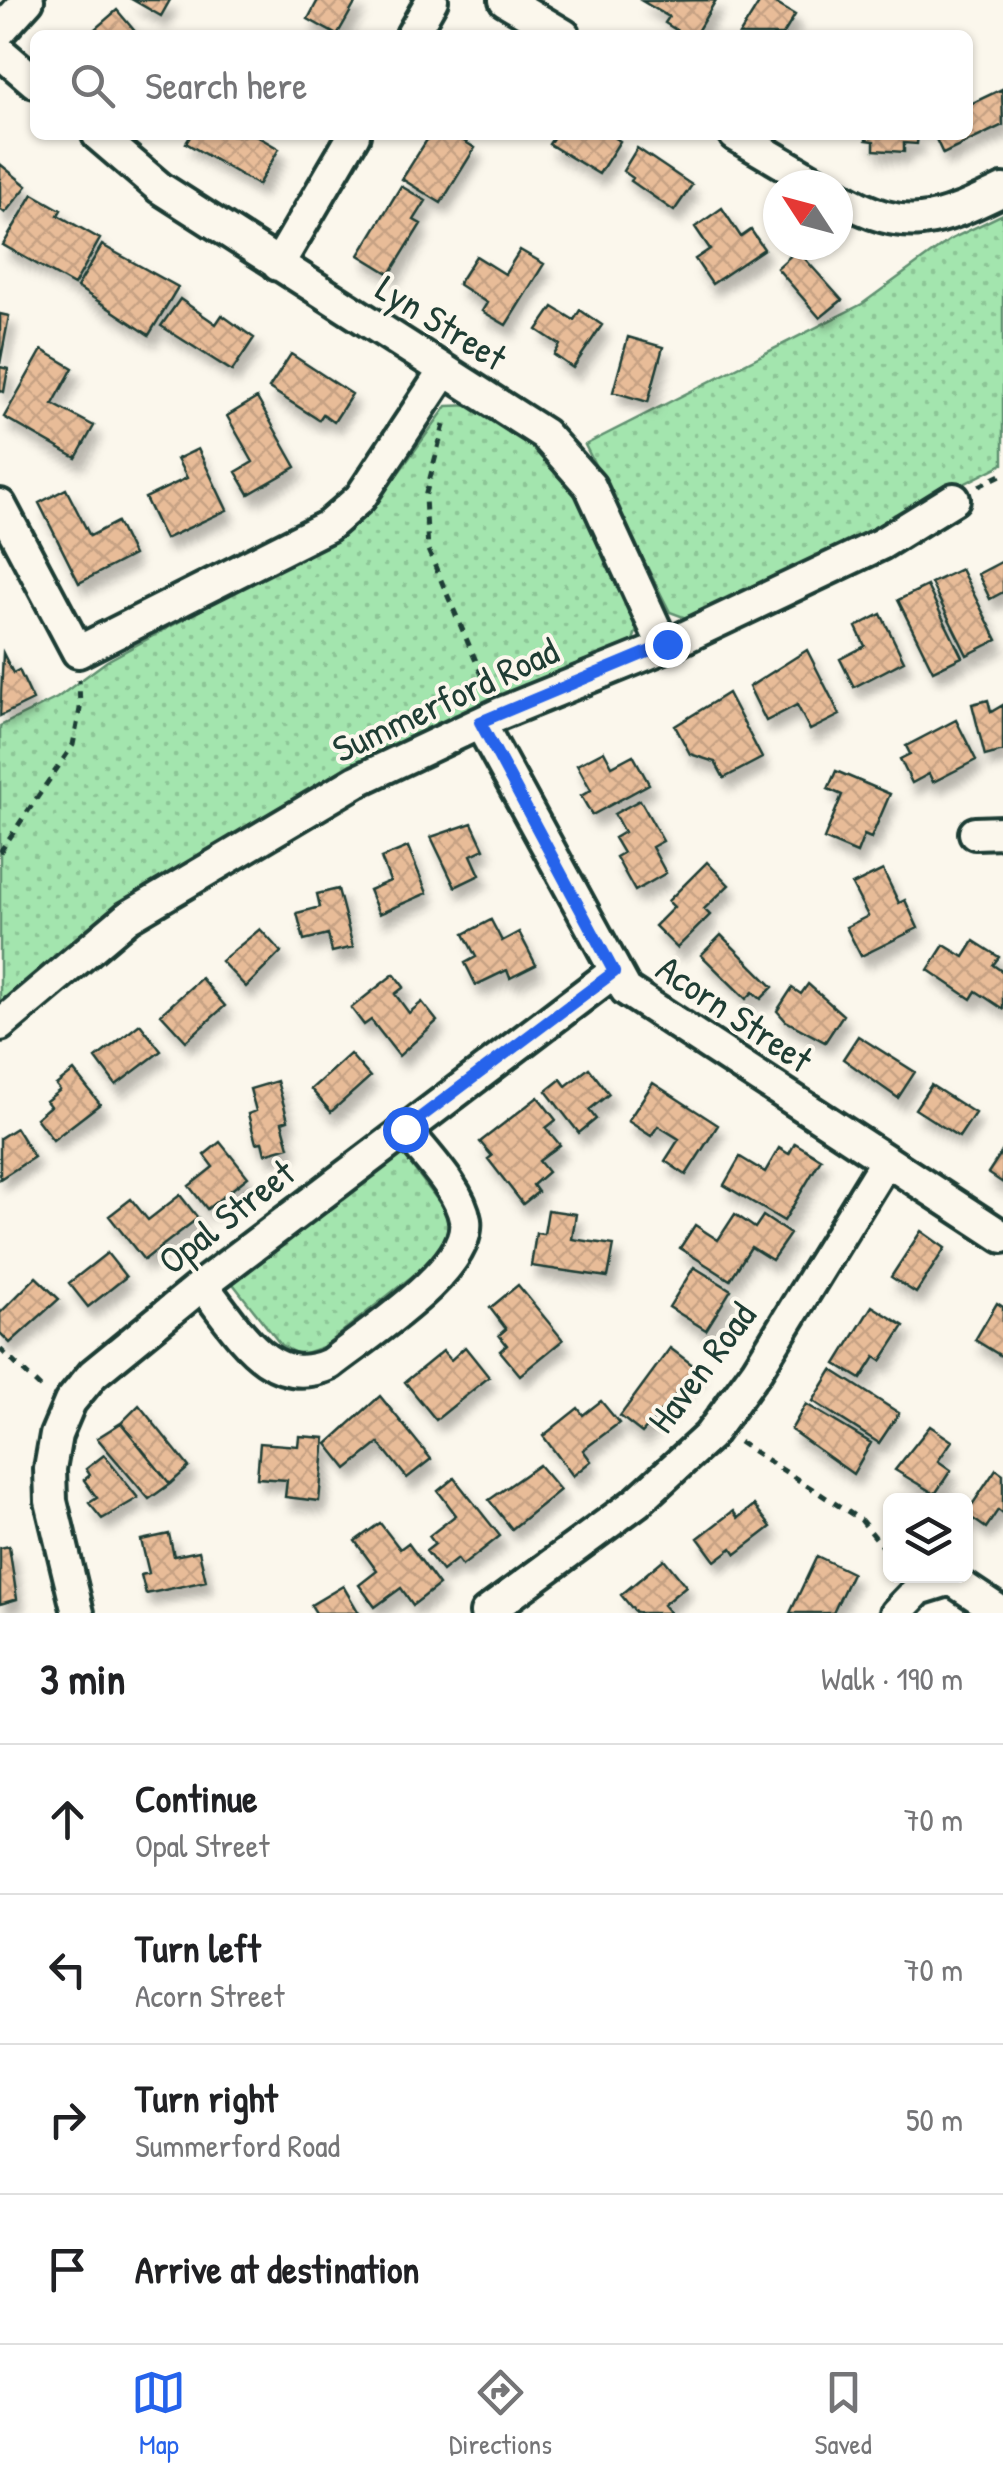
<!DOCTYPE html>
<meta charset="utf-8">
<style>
:root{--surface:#fff;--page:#f2f2f2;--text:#202124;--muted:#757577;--line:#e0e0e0;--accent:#2563eb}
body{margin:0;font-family:"Patrick Hand",sans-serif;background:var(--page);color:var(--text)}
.controls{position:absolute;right:30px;bottom:30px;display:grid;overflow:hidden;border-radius:15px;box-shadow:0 2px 8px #0004}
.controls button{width:90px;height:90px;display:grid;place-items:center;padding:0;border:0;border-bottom:2px solid var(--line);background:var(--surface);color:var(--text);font:50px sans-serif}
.compass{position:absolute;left:763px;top:170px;width:90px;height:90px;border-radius:50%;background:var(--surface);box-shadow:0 2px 8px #0004;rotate:306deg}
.stop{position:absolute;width:30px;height:30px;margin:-22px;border:8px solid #2563eb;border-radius:50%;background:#fff}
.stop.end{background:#2563eb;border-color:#fff;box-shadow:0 2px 10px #0008}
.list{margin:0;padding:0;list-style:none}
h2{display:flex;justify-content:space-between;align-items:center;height:130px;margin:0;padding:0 40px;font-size:42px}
h2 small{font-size:32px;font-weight:400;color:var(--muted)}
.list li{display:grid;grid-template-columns:65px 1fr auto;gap:30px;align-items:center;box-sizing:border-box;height:150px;padding:0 40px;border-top:2px solid var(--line)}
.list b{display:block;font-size:38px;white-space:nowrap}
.list p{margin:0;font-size:32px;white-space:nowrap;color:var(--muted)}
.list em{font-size:32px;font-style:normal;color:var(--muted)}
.icon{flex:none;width:55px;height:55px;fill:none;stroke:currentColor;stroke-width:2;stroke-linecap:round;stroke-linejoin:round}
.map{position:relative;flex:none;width:1003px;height:1613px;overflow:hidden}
.search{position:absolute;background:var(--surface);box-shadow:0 2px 8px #0004;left:30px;right:30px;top:30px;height:110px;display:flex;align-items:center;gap:25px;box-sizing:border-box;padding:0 35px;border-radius:15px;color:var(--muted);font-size:38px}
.sheet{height:730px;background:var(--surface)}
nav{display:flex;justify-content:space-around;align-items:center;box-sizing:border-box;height:140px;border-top:2px solid var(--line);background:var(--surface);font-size:28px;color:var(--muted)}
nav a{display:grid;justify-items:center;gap:5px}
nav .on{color:var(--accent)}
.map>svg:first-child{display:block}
.park{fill:url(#park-dots);stroke:#619171;stroke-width:2.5}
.building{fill:url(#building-cross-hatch);stroke:#1f3d34;stroke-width:2.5;filter:url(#shadow)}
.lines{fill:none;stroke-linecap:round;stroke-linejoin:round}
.minor-casing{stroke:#1f3d34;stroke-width:38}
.path{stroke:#1f3d34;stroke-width:5;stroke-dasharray:8 8;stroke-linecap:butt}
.minor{stroke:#fbf7ec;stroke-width:30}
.route{stroke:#2563eb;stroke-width:12}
.labels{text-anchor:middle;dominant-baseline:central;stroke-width:8;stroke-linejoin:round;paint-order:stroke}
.street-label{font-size:38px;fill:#1f3d34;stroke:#fbf7ec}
</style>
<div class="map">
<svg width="1003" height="1613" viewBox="0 0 1003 1613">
<defs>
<pattern id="park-dots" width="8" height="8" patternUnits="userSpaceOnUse" patternTransform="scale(2.5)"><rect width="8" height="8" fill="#a3e5ae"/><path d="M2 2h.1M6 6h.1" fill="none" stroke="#8cc596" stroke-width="1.8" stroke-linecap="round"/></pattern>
<pattern id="building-cross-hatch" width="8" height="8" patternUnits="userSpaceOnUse" patternTransform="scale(2.5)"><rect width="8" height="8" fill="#e8bc98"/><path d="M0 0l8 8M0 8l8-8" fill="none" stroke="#c7a284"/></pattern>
<filter id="shadow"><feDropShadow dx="6" dy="11" stdDeviation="5" flood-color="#0004"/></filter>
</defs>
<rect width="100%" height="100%" fill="#fbf7ec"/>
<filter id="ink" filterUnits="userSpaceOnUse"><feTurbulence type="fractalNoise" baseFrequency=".01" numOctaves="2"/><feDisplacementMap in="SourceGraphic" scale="20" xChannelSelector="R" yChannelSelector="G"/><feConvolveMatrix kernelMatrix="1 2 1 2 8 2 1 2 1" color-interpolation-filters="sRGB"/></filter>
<g filter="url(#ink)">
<path class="park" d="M1003,214V464L694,621L670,612L585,445L862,304L951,239Z
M474,405L528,443L577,489L642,616L632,643L350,764L127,904L0,1007V726L57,698L107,661L352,528L378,501L447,406Z
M400,1150L445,1210L451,1230L440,1254L323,1347L299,1355L281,1345L230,1280Z"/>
<path class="building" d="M133,0H170L161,16Z
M318,0H357L337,35L308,19Z
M716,0L695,35H684L665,23L669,17L642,1Z
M761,0H770L795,15L783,35H739Z
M117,10L138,35H89V34Z
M1002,89L1003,125L943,154L934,135H968V105Z
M191,135H255L279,149L258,185L186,143Z
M430,135H454L475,148L441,203L402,179Z
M555,135H611L620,141L599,174L549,144Z
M866,135H918L917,144L904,143V152L874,150V141L866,140Z
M637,148L692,185L674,211L631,181L633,178L623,171Z
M0,164L27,186L5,213L0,209Z
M401,186L426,201L414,220L421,224L390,274L359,255Z
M33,194L61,210L58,215L100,239L74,285L3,245Z
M722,208L741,237L751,230L764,249L712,284L695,259L710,249L695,227Z
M102,245L178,287L149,335L77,287Z
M520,250L544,264L506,325L482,311L487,303L458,284L476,256L505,274Z
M797,250L842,300L820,318L777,268Z
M180,299L216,324L222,315L254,338L232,371L161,326Z
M553,307L574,320L580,310L602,325L573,368L554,355L560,345L537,330Z
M0,314L9,316L0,364Z
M628,337L663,347L648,402L613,392Z
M42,350L73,368L53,404L94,426L76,458L4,417Z
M291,354L352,394L334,422L323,414L319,420L269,388Z
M0,367L8,369L4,392L0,391Z
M257,398L296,467L249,494L236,472L253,462L227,416Z
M198,449L227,510L165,539L145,498L187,478L177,459Z
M66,489L90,536L117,522L133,555L79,583L39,503Z
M1003,561V592L990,599L978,574Z
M961,569L997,640L967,655L931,583Z
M927,586L962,657L933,671L898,600Z
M881,614L904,661L854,687L840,659L865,646L856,627Z
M807,650L840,715L810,730L797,705L766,721L749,687Z
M3,653L13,673L19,670L33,700L0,716Z
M728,693L762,758L724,778L715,762L690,754L675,726Z
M988,700L991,712L1003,705V751L985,756L972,704Z
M956,720L976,760L933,782L929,774L912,783L900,759L910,754L906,746Z
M604,751L612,766L633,755L649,784L592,815L581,796L591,790L577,765Z
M836,771L890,794L871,838L864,835L857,853L824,839L842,795L828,789Z
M640,800L663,841L652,847L666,873L635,891L616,857L623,853L614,838L624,832L614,814Z
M472,823L484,849L471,855L480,875L455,887L431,837Z
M408,847L427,893L379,914L369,890L390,881L381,858Z
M707,862L729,885L704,909L710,915L677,948L655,926L674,907L668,901Z
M883,870L899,903L905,900L918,928L861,956L846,927L868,916L852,885Z
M338,889L353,947L332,952L328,934L304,940L297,913L320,907L317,894Z
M491,920L502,941L519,932L536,965L510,978L507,970L476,985L465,963L476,957L464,934Z
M260,929L281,952L246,987L221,961Z
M721,935L773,987L761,999L753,992L746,999L701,955Z
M974,941L999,957L993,965L1003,972V1009L976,991L971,999L928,970L944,945L964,957Z
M394,974L404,987L395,994L409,1013L422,1002L437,1021L399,1056L371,1020L364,1025L351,1008Z
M201,978L225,1006L186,1041L161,1014Z
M808,984L843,1015L825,1042L786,1021L777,1011L792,988L801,994Z
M140,1024L161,1051L116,1085L96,1058Z
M858,1036L915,1072L898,1098L843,1059Z
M350,1054L370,1077L331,1112L311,1089Z
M589,1068L609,1094L589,1110L596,1119L579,1133L546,1091L561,1079L566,1086Z
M74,1071L100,1104L53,1140L36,1118L50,1106L46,1101L60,1090L56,1085Z
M277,1081L288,1120L282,1122L289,1147L265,1154L262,1142L256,1143L248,1114L256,1111L250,1089Z
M653,1083L718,1125L686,1175L665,1161L679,1139L658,1126L651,1136L628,1121Z
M931,1085L975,1113L959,1137L915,1109Z
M538,1097L556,1120L546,1128L560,1145L539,1161L548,1172L533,1185L538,1192L523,1204L488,1159L492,1156L480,1142Z
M16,1128L34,1157L0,1179V1138Z
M220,1142L248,1177L207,1209L189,1186L213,1167L204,1155Z
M795,1143L821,1159L784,1221L724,1185L740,1157L765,1172L779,1148L789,1154Z
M1003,1150V1183L988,1173Z
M180,1195L198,1218L144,1260L109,1216L131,1199L148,1220Z
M548,1210L576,1214L572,1239L614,1245L608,1277L531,1266L536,1233L544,1234Z
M735,1214L755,1228L763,1216L790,1234L772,1260L751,1247L730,1280L680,1248L695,1225L718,1240Z
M921,1231L945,1248L916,1293L891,1277Z
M107,1253L126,1277L88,1307L69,1283Z
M694,1267L731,1290L706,1330L669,1307Z
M36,1277L59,1299L10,1343L0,1333V1313Z
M518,1285L563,1340L520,1375L500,1351L507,1345L499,1335L506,1329L490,1308Z
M997,1303L1003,1307V1357L975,1340Z
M872,1306L904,1326L881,1361L875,1357L861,1379L836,1364Z
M465,1347L489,1377L436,1420L405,1382L443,1351L451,1360Z
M670,1348L698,1369L642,1433L620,1416Z
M832,1370L899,1413L879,1443L813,1401Z
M380,1396L431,1459L407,1478L379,1443L347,1469L327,1444Z
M601,1401L619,1423L583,1450L591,1461L573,1476L543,1436L578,1408L583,1415Z
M806,1404L871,1443L853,1474L791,1430Z
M139,1405L189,1467L170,1484L121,1423Z
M121,1423L170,1484L149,1499L97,1438Z
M930,1426L952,1441L938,1461L951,1470L935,1494L895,1470Z
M299,1436L325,1438L319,1501L285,1497L287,1480L257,1478L260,1443L298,1446Z
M104,1455L138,1498L102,1519L89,1503L97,1498L84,1480L90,1475L86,1469Z
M539,1465L560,1490L512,1529L489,1500Z
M996,1469L1003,1474V1514L998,1510L986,1528L966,1514Z
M454,1478L500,1536L462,1566L457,1559L442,1571L426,1551L435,1544L429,1536L456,1515L438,1491Z
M754,1505L771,1527L736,1554L732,1548L715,1561L698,1538L733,1511L738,1518Z
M380,1523L400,1549L408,1543L439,1585L413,1605L401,1588L375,1607L359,1585L377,1571L355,1541Z
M169,1534L174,1556L199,1551L206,1581L146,1594L141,1575L149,1573L141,1540Z
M9,1546L17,1599L0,1604V1548Z
M817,1556L852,1573L833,1613H790Z
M664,1559L686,1586L663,1605L670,1613H636L621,1595Z
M343,1586L359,1613H316L311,1605Z"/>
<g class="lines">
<g class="minor-casing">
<path id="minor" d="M505,0L564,35
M0,31L28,0
M412,35L432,0
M0,52L35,82
M98,135L160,188L544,434L590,486L664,647
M735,135L820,185
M838,196C906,236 937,222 1003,190
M278,265L354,135
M0,505L78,652L328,526L360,498L444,371
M480,723L626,990L1003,1237
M975,833L1003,832
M0,1025L128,917L357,781L499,714L664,647L881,544L954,499
M202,1285C237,1327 268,1392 330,1364C365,1336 472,1269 465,1220C460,1189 424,1154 405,1129
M78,1613L51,1501L50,1469L56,1435L70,1402L93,1374L202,1285L614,972
M486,1613L637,1502L709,1436L757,1370L885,1162
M896,1613L919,1589L951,1579L1002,1613"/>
</g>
<path class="path" d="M444,425L425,497L428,550L488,689
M979,486L1003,474
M0,852L73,745L80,709L79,680
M0,1349L45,1392
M739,1442L861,1520L890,1555"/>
<use href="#minor" class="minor"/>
</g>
</g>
<g class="lines" filter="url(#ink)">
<path class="route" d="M405,1129L614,972L480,722L667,644"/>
</g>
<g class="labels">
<g class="street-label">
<text transform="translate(442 322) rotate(32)">Lyn Street</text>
<text transform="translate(445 699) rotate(-25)">Summerford Road</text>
<text transform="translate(735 1013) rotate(34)">Acorn Street</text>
<text transform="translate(226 1216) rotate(-38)">Opal Street</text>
<text transform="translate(701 1367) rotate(-53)">Haven Road</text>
</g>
</g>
</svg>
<div class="controls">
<button><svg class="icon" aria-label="layers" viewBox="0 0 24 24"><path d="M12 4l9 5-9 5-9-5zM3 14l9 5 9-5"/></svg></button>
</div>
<svg class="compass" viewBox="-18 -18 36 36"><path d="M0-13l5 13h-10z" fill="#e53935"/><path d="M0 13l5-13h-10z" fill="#757577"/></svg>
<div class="stop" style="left:405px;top:1129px"></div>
<div class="stop end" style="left:667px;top:644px"></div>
<div class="search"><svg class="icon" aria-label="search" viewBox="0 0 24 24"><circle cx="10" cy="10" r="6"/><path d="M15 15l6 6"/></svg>Search here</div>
</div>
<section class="sheet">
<h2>3 min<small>Walk · 190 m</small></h2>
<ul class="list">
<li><svg class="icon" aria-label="ahead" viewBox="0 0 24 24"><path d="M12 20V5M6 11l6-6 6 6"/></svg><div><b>Continue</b><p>Opal Street</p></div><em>70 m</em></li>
<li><svg class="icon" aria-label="left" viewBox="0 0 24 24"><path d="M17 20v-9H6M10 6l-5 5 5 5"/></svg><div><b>Turn left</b><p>Acorn Street</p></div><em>70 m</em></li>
<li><svg class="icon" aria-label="right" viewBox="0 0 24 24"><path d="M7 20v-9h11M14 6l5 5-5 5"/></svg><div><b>Turn right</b><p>Summerford Road</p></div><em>50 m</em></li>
<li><svg class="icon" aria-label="arrive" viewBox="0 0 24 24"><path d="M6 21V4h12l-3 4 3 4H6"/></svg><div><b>Arrive at destination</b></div></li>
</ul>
</section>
<nav>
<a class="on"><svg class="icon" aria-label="map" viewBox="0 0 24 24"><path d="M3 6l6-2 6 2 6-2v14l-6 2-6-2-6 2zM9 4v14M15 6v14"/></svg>Map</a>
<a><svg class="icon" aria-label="directions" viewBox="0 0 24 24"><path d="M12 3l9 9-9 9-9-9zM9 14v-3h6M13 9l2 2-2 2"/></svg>Directions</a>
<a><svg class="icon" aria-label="saved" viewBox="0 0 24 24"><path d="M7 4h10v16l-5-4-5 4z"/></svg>Saved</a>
</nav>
